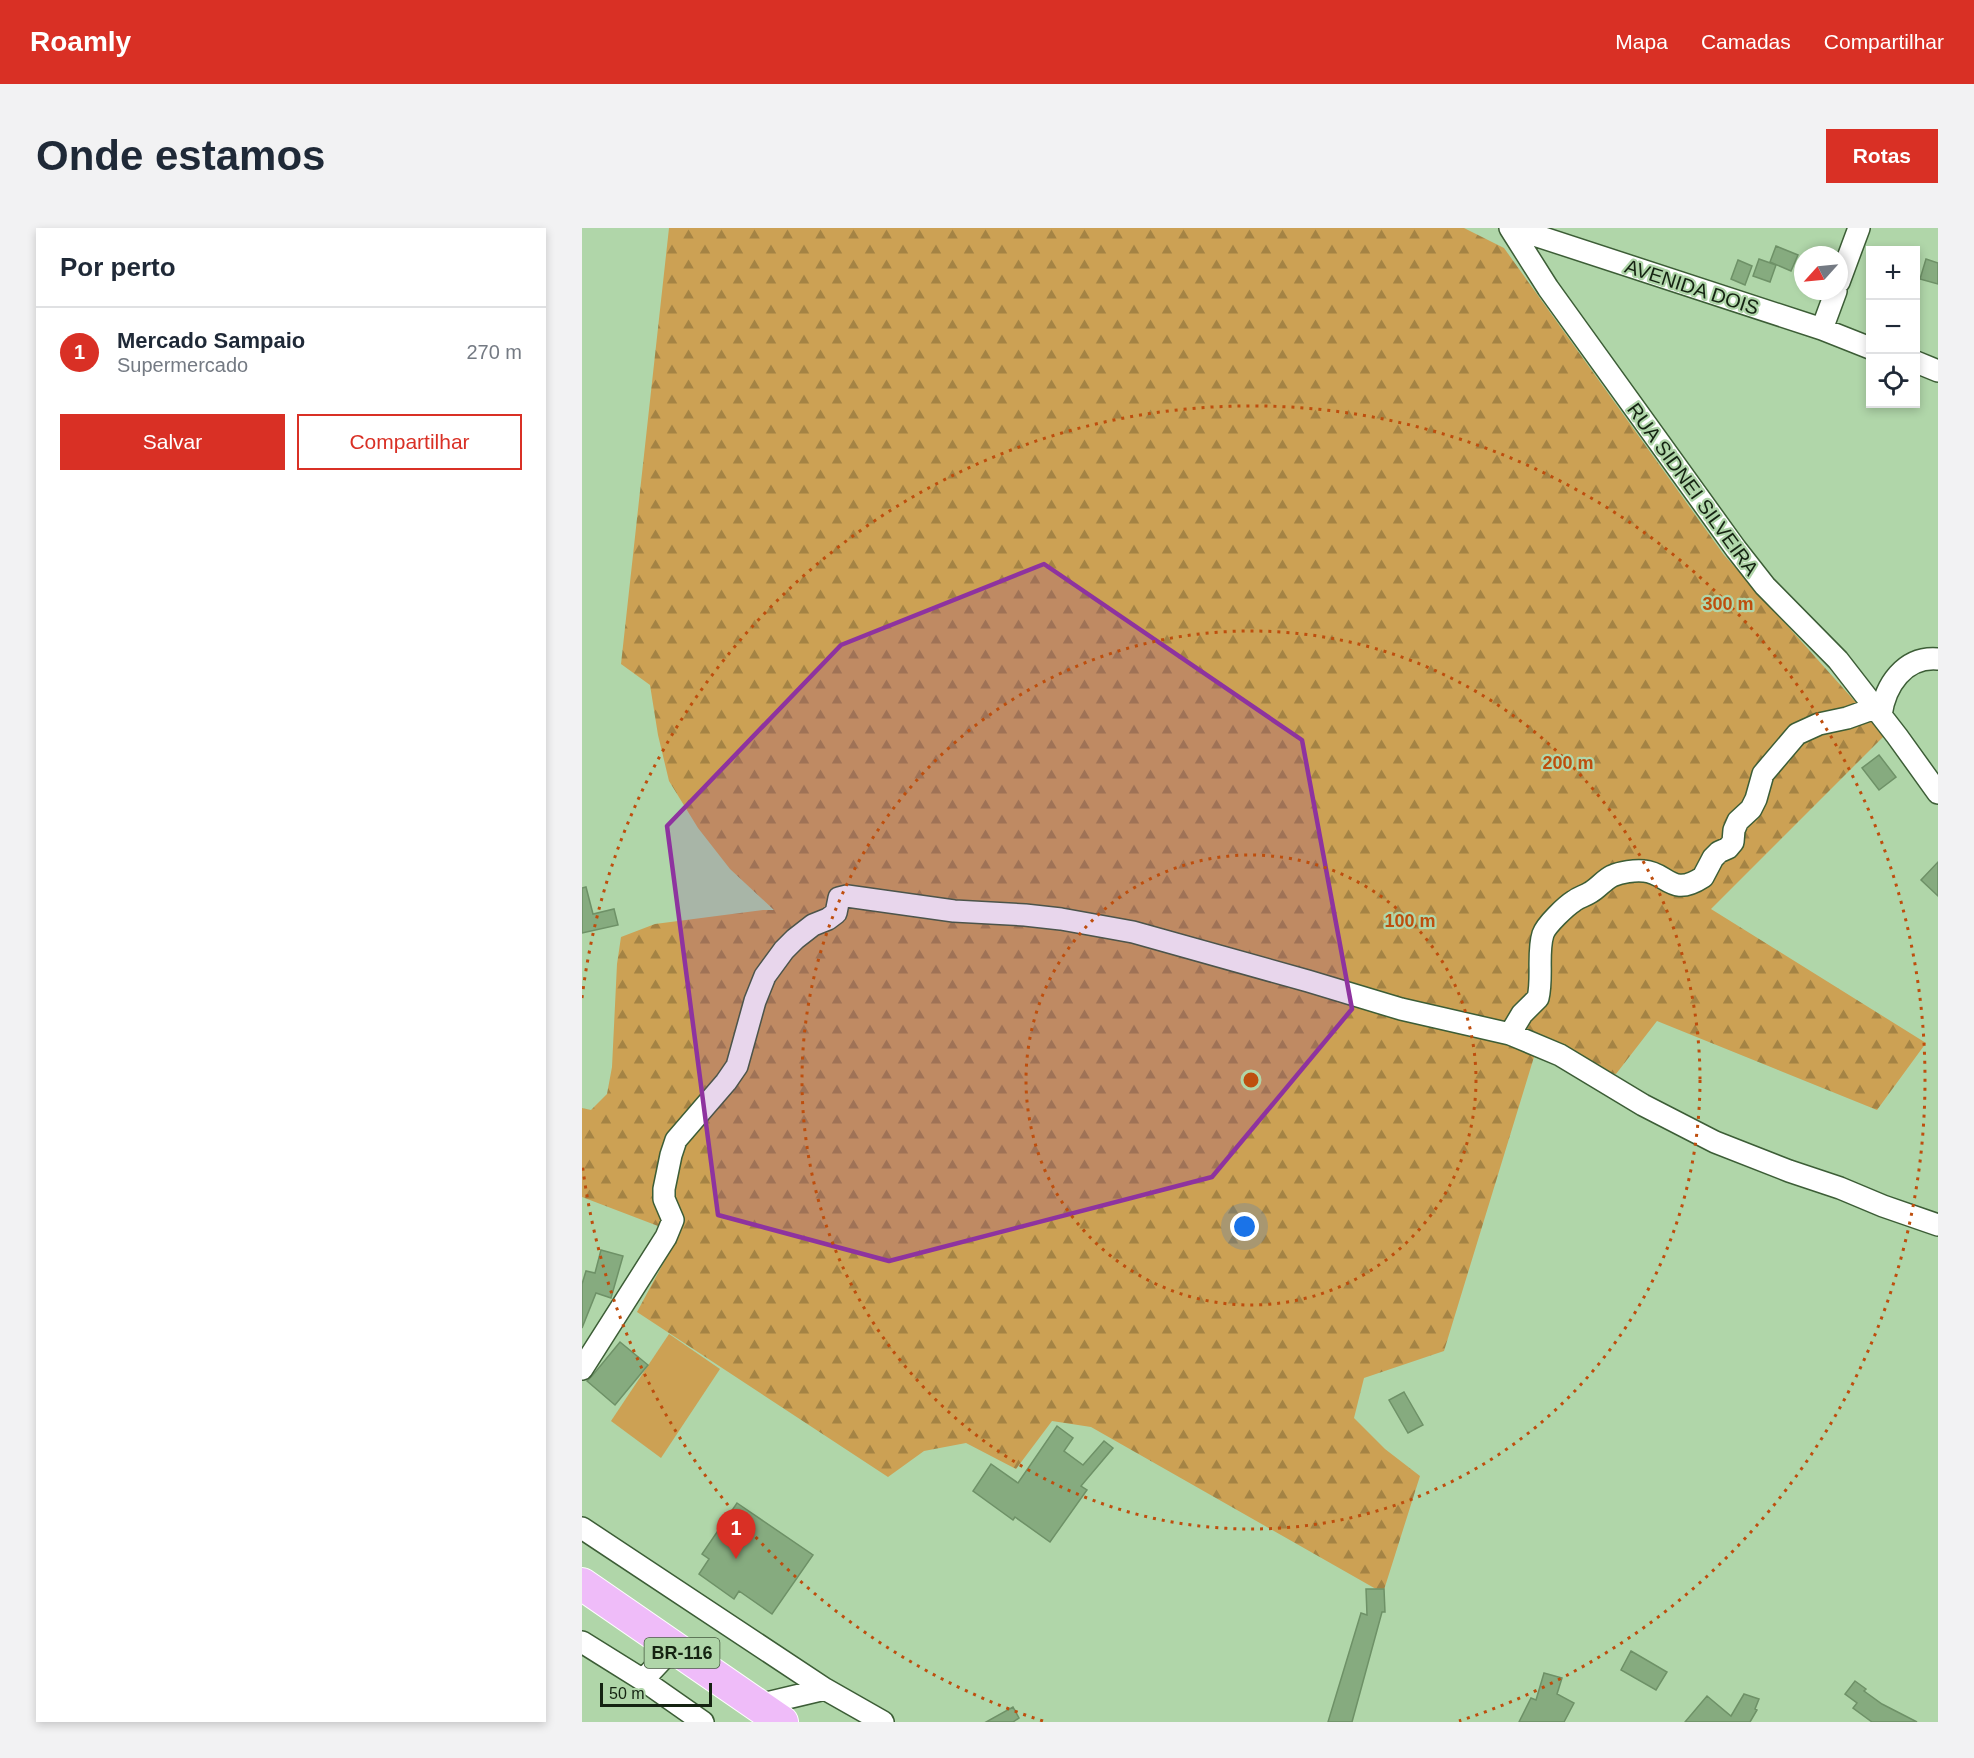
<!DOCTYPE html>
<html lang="pt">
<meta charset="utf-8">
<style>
:root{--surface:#fff;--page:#f2f2f3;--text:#1f2937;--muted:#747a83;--line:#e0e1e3;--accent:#d93025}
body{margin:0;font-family:Helvetica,sans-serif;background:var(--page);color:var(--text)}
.controls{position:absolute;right:18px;top:18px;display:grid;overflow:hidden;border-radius:0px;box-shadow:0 3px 9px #0003}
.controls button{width:54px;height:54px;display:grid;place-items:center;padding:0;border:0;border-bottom:2px solid var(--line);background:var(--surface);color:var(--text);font:30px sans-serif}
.compass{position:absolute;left:1212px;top:18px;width:54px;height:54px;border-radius:50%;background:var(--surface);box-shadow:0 3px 9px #0003;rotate:243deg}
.scale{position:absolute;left:18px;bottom:15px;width:112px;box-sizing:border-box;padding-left:6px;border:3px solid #152312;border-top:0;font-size:16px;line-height:21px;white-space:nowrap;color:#152312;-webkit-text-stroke:4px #b0d6a9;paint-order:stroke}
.you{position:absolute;left:663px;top:999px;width:21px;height:21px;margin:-15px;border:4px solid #fff;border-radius:50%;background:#1a73e8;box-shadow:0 0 0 9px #1a73e833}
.badge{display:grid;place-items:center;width:39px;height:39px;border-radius:50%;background:var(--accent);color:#fff;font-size:20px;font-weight:700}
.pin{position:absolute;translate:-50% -50px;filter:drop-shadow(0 2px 3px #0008)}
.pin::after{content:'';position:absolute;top:32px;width:21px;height:18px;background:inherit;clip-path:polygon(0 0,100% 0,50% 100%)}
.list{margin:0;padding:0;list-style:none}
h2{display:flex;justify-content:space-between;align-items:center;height:78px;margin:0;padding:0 24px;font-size:26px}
h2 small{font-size:20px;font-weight:400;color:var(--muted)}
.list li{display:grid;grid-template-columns:39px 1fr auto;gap:18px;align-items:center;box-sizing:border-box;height:90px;padding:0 24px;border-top:2px solid var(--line)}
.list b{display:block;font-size:22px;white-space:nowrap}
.list p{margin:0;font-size:20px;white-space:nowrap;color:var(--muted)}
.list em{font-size:20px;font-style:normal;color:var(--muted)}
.actions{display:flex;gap:12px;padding:18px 24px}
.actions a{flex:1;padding:14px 0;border:2px solid var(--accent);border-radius:0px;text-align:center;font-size:21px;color:var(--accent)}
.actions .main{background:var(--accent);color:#fff}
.icon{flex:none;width:33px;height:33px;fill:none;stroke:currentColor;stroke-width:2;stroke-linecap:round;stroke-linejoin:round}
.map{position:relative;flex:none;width:1356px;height:1494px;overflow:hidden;border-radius:0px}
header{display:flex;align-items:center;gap:36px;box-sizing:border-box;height:84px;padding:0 30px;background:var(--accent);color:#fff}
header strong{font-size:28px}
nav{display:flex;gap:33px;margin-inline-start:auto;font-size:21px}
.intro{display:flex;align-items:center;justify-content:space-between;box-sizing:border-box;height:144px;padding:0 36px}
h1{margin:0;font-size:42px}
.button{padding:15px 27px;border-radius:0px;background:var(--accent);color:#fff;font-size:21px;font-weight:700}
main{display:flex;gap:36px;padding:0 36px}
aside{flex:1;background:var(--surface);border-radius:0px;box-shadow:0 3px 9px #0003}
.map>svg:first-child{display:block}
.forest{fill:url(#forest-firs)}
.garden{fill:#cca154}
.building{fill:#86ab7f;stroke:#6e9167;stroke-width:1.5}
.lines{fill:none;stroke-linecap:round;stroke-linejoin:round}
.minor-casing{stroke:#3c5d36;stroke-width:24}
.highway-casing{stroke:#fff;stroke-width:34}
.minor{stroke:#fff;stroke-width:21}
.highway{stroke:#efbcf9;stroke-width:32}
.marked{fill:#8e339f;fill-opacity:0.2;stroke:#8e339f;stroke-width:4.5;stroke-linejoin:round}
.ring{fill:none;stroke:#be4e0d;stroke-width:3;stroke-dasharray:3 6}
.labels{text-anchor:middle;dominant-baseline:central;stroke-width:4.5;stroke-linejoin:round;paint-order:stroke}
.shield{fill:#b0d6a9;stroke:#44593f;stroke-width:1.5}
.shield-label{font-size:18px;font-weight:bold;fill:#152312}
.street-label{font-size:20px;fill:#152312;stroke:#b0d6a9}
.centre{fill:#be4e0d;stroke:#b0d6a9;stroke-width:3}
.ring-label{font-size:18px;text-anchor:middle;font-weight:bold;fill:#be4e0d;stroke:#b0d6a9;stroke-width:4.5;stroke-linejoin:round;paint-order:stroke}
</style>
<header>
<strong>Roamly</strong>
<nav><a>Mapa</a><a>Camadas</a><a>Compartilhar</a></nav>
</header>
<div class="intro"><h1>Onde estamos</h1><a class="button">Rotas</a></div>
<main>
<aside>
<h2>Por perto<small></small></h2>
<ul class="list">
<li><span class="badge">1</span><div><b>Mercado Sampaio</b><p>Supermercado</p></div><em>270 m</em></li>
</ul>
<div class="actions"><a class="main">Salvar</a><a>Compartilhar</a></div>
</aside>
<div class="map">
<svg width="1356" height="1494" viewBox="0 0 1356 1494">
<defs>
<pattern id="forest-firs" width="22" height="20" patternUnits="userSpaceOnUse" patternTransform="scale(1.5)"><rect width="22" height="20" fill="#cca154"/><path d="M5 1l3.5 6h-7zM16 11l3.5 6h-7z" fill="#a48344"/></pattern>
</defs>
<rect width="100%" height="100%" fill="#b0d6a9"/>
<path class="forest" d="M87,0H882L922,20L1142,327L1303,507L1129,681L1344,815L1295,882L1075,793L1034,846L952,829L862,1123L782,1150L772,1190L803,1221L838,1248L801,1365L509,1199L470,1193L434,1241L384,1215L342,1223L306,1249L55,1084L97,1006L0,969V880L9,882L25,866L30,839L35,736L39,709L73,696L181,682H192L148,641L116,600L87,553L76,507L68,457L39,436Z"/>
<path class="garden" d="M87,1106L138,1141L79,1230L29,1193Z"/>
<path class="building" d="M1194,18L1216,27L1209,43L1188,34Z
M1177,31L1194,37L1188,54L1171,48Z
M1344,31L1356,35V56L1338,51Z
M1156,32L1170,38L1163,57L1149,51Z
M1297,527L1314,549L1297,562L1280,540Z
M1356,634V668L1339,652Z
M4,659L11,686L32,681L36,697L0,705V660Z
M19,1022L41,1028L29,1070L14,1065L0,1100V1056L4,1043L13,1045Z
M38,1114L66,1137L33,1177L5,1153L10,1148Z
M822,1164L841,1197L826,1205L807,1172Z
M475,1198L491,1210L482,1223L501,1237L522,1213L531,1220L499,1258L505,1262L468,1314L433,1289L431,1292L391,1263L409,1236L436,1255Z
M155,1275L231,1327L190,1386L157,1363L152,1371L117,1346L127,1331L120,1326Z
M784,1361H802L803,1384H800L770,1494H746L779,1385L785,1387Z
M1049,1423L1085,1444L1074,1462L1039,1442Z
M962,1445L980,1450L975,1466L992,1475L982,1494H937L949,1470L954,1472Z
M1273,1453L1284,1461L1282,1463L1300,1476L1335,1494H1290L1271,1480L1275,1475L1263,1466Z
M1162,1466L1177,1471L1173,1481L1175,1482L1168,1494H1103L1125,1468L1149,1488Z
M431,1479L437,1490L431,1494H404Z"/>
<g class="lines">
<g class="minor-casing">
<path id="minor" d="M928,0L966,60L1154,321L1183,358L1256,432L1315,508L1356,565
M931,0L1240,101L1288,120
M1257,54L1277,0
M1240,101L1254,63
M1334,134L1356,143
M1299,487C1303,458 1322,428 1356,431
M928,806L940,786L956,770C961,750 955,725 961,706C964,697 984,678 992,673C997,669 1003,668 1009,664C1016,660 1022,652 1030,648C1039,644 1053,642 1062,643C1086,645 1089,670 1121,649L1131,630L1137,624L1146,620L1151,614L1152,602L1156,593L1169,581L1174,571L1181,546L1215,506L1237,496L1265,490L1293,480
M0,1141L84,1009L91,992L82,971V961L89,927L94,912L144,854L155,838L173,773L183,748L202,722L213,711L231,697L246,691L254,685L257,670L265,668L372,683L443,687L479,691L551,704L726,753L819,781L928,806L978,827L1061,877L1133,914L1207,943L1258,960L1301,978L1356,997
M0,1300L243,1461
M0,1414L61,1452L121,1494
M61,1452L92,1419
M176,1477L243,1461L301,1494"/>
</g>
<g class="highway-casing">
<path id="highway" d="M0,1356L200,1494"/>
</g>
<use href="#minor" class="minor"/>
<use href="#highway" class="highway"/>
</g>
<path class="marked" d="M462,336L720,512L770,781L630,949L307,1033L136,987L85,598L259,417Z"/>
<g class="ring">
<circle cx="669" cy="852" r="225"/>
<circle cx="669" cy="852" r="449"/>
<path d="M461 1493A674 674 0 0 1 0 934M0 770A674 674 0 1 1 877 1493"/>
</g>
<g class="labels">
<rect class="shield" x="62.5" y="1410" width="75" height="30" rx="4.5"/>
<g class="shield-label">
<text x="100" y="1425">BR-116</text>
</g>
<g class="street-label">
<text transform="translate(1110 59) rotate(18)">AVENIDA DOIS</text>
<text transform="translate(1111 261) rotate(54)">RUA SIDNEI SILVEIRA</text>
</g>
</g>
<circle cx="669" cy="852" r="9" class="centre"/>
<g class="ring-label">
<text x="1146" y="382">300 m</text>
<text x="986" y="541">200 m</text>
<text x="828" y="699">100 m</text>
</g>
</svg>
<div class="controls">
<button>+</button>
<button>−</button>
<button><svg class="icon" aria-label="locate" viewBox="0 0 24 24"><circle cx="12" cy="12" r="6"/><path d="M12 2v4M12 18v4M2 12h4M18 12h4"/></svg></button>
</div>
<svg class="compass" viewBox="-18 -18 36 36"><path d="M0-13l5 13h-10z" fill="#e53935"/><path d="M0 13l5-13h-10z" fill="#747a83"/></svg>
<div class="scale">50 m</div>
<div class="you"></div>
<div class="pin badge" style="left:154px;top:1331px">1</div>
</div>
</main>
